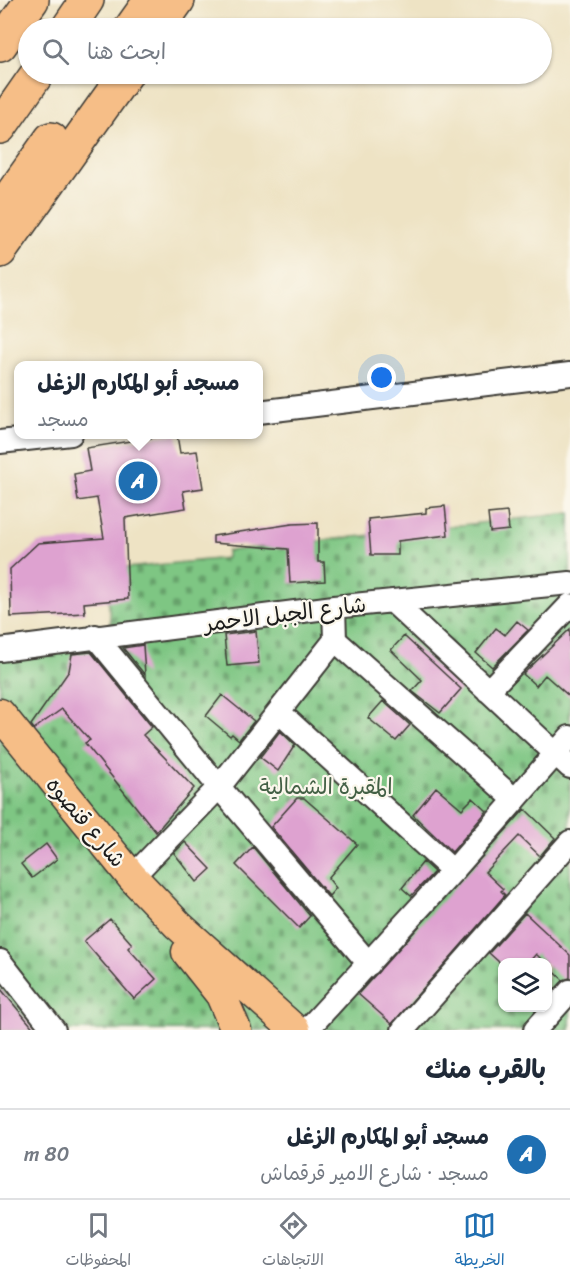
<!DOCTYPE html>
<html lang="ar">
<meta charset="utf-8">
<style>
:root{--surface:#fff;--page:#f6f6f7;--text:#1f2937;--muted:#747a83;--line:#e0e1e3;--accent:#1f6fb2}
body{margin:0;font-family:Sriracha,"Playpen Sans Arabic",sans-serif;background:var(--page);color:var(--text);direction:rtl}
.controls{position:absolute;right:18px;bottom:18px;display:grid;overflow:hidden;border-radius:12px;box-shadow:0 2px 4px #0004}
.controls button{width:54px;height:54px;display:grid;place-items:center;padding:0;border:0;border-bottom:2px solid var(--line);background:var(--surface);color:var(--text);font:30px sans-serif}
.you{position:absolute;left:382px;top:378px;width:21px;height:21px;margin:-15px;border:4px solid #fff;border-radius:50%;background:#1a73e8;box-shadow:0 0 0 9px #1a73e833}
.badge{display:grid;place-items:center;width:39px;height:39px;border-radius:50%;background:var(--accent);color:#fff;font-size:20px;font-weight:700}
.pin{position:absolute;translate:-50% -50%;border:3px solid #fff;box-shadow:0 2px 6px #0006}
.popup{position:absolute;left:14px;top:361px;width:249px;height:78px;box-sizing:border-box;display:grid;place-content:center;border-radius:12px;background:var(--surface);filter:drop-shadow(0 2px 4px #0005);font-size:20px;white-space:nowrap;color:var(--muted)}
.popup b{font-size:22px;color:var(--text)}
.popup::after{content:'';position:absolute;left:50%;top:100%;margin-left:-12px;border:12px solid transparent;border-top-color:var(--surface)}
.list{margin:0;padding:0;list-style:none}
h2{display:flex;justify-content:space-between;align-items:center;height:78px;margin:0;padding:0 24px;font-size:26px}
h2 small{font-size:20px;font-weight:400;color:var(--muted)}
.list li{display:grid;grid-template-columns:39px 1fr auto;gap:18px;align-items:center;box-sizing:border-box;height:90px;padding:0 24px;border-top:2px solid var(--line)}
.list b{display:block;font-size:22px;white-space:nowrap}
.list p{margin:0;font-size:20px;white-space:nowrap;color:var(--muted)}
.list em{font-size:20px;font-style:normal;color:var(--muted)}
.icon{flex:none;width:33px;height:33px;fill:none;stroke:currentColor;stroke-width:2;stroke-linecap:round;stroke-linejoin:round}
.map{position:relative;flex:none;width:570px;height:1030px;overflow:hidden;direction:ltr}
.search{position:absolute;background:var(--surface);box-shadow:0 2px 4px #0004;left:18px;right:18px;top:18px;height:66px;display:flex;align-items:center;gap:15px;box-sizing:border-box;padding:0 21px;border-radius:33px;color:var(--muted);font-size:22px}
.sheet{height:168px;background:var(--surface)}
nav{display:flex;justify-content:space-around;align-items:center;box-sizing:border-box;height:84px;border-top:2px solid var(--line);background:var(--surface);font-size:16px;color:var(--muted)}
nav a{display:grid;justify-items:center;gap:3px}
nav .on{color:var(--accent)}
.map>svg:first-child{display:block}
.cemetery{fill:url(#cemetery-stones);stroke:#4d7150;stroke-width:1.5;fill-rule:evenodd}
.building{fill:#dea2d0}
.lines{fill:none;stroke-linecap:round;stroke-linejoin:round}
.minor-casing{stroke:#3c3a35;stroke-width:26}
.major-casing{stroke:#3c3a35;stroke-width:33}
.highway-casing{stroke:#3c3a35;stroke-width:36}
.minor{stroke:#fff;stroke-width:22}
.major{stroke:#f6be87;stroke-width:30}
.highway{stroke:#f6be87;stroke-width:33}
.labels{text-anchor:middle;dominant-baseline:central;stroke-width:4.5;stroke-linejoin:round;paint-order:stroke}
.street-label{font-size:22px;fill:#1c1c1c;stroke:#fbf7ec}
.park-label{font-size:22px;fill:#436045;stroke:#fbf7ec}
</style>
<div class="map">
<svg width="570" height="1030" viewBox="0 0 570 1030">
<defs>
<pattern id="cemetery-stones" width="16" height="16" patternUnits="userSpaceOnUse" patternTransform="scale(1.5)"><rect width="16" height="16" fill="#7ec683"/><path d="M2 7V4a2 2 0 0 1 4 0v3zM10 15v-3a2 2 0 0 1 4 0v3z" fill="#66a06a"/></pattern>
</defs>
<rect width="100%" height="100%" fill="#fbf7ec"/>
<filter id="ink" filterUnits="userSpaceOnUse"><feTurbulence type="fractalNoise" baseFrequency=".0167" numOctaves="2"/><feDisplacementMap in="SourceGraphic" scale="12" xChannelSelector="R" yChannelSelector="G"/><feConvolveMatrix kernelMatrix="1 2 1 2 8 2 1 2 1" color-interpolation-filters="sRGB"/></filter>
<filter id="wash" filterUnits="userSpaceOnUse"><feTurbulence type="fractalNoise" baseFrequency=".008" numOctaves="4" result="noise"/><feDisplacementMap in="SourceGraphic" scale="24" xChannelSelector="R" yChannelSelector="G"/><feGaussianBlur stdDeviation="1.35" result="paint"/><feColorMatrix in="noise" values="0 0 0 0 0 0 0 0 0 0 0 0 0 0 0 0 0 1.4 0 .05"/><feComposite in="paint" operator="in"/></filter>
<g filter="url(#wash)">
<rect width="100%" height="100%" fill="#eee3c4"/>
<path class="cemetery" d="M570,513V1030H0V646L111,631L106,570L227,558V551ZM502,962H548V1008H502Z"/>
<g id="blocks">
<path class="building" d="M168,435H177L180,453L197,451L203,488L183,491L186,508L125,518L128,599L84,603L85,613L11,617L10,569L38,543L104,538L97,498L78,501L74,474L90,471L86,448Z
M445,506L448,535L398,541V555H371L368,519L426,513V508Z
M507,512L509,530L490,532L488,514Z
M318,523V562H324L325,581L290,583L288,549L213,543V536L292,524Z
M517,621L528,630L492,667L476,653L496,628L505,635Z
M570,629V697L545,675L536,686L523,674Z
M256,631L259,663L227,666L224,635Z
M404,636L461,689L440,713L412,691L422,680L391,650Z
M143,645L145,675L123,648Z
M91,652L152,727L143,735L194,788L156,832L85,743L90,740L62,709L34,729L31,725L69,671L72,654Z
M222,695L254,721L239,740L232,734L230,736L206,716Z
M383,701L410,725L396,741L368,718Z
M280,731L295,745L278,771L260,757Z
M436,787L462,809L473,798L487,811L452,852L413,815Z
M297,798H304L357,844L328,878L336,888L329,896L271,827Z
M525,809L555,838L540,856L519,836L485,872L503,889L501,891L505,895L392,1024L358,994Z
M185,842L211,869L197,882L174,853Z
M46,844L57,859L32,878L21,864Z
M253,847L310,916L299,928L236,865Z
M423,862L434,872L411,896L402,888Z
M525,913L570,955V978L563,980L536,954L528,963H500L489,953Z
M110,919L132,944L128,948L156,979L134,999L84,941Z
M0,988L35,1030H0Z"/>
</g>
</g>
<g filter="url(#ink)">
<use href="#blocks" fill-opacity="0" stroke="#3c3a35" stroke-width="1.5"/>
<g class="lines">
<g class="minor-casing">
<path id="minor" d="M258,412L570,374
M0,442L71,434
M392,601L570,767
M95,636L219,787L369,964
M335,640L514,799
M0,650L334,607L570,583
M488,691L570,605
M280,713L453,871
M132,877L219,787L335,640L334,607
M0,961L54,1030
M307,1030L453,871L570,737
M403,1030L570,842
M535,1030L570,991"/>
</g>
<g class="major-casing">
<path id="major" d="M0,714L132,877L178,925L295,1030
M187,952L221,995L236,1030"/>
</g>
<g class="highway-casing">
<path id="highway" d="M68,28L87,0
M131,28L151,0
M158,28L178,0
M0,45L32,0
M0,127L37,74
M0,211L51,139
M0,251L126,74"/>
</g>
<use href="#minor" class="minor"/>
<use href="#major" class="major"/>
<use href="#highway" class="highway"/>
</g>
</g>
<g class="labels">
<g class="street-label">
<text transform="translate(285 614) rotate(-7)">شارع الجبل الاحمر</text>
<text transform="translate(86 822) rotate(50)">شارع قنصوه</text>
</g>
<g class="park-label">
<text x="326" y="786">المقبرة الشمالية</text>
</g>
</g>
</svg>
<div class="controls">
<button><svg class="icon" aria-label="layers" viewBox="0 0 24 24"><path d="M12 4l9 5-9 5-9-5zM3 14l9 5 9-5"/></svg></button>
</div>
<div class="you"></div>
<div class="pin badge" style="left:138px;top:481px">A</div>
<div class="popup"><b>مسجد أبو المكارم الزغل</b>مسجد</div>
<div class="search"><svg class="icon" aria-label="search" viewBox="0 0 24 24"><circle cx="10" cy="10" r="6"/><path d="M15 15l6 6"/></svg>ابحث هنا</div>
</div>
<section class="sheet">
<h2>بالقرب منك<small></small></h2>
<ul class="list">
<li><span class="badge">A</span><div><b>مسجد أبو المكارم الزغل</b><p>مسجد · شارع الامير قرقماش</p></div><em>80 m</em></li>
</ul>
</section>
<nav>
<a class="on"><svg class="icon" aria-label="map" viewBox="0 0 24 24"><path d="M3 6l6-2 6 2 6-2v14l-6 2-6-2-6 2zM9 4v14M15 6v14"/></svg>الخريطة</a>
<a><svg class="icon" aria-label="directions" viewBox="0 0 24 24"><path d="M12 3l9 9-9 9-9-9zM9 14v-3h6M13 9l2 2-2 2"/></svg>الاتجاهات</a>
<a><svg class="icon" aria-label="saved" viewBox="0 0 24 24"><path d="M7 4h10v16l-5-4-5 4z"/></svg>المحفوظات</a>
</nav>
